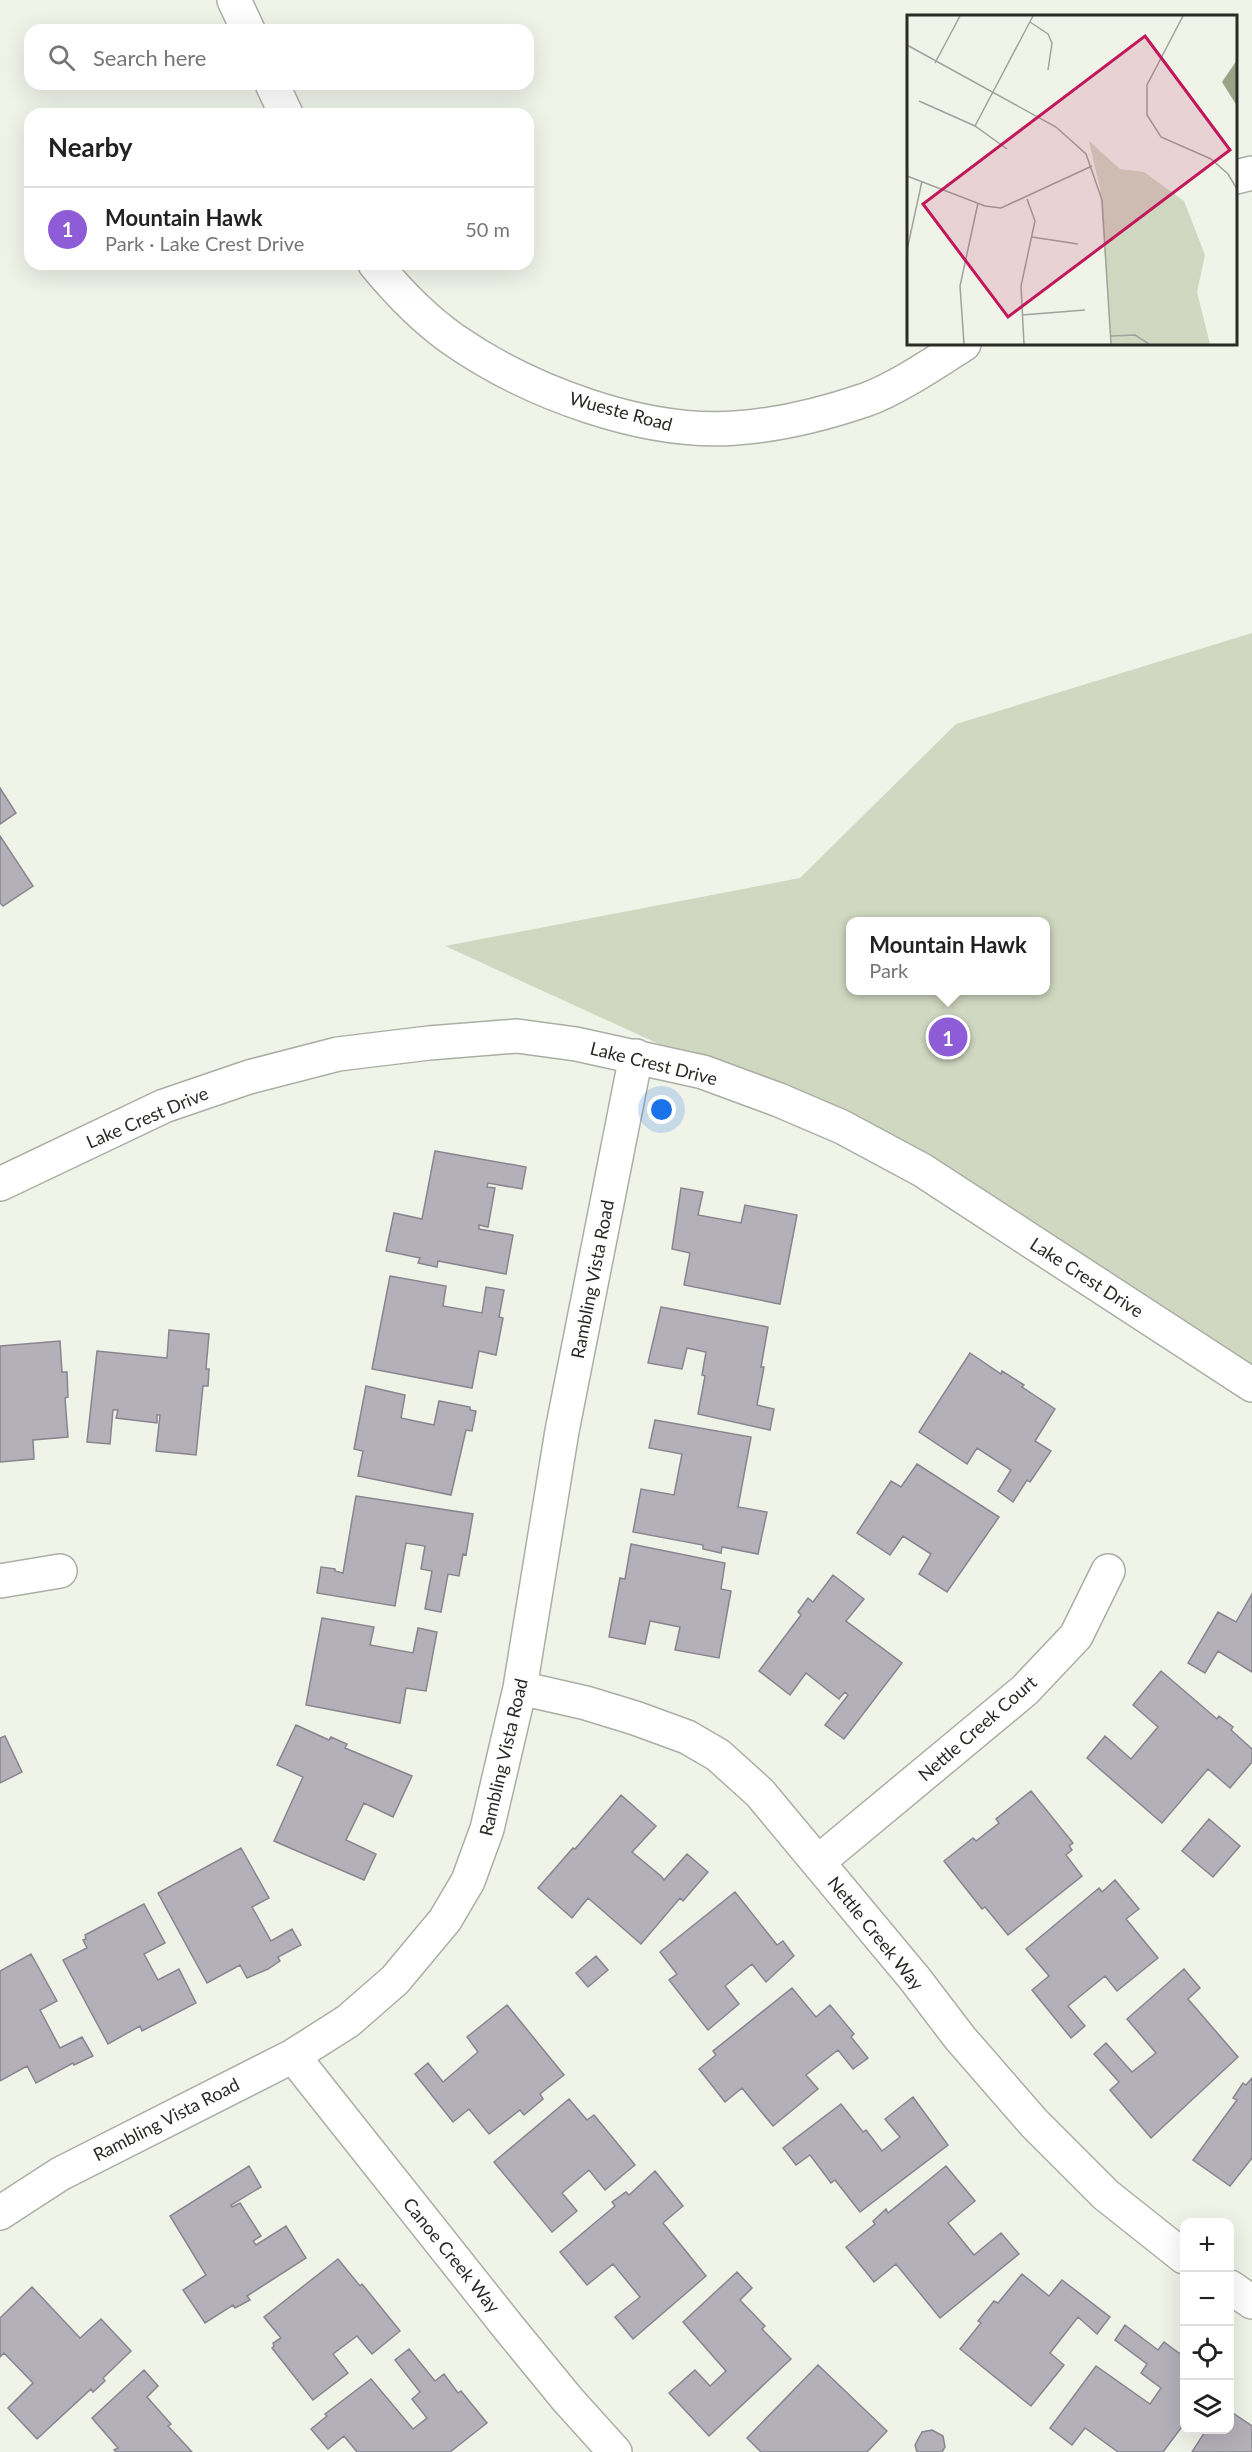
<!DOCTYPE html>
<meta charset="utf-8">
<style>
:root{--surface:#fff;--page:#f6f6f6;--text:#222;--muted:#767676;--line:#e0e0e0;--accent:#8d5cd6}
body{margin:0;font-family:Lato,sans-serif;background:var(--page);color:var(--text)}
.controls{position:absolute;right:18px;bottom:18px;display:grid;overflow:hidden;border-radius:12px;box-shadow:0 6px 24px #0002}
.controls button{width:54px;height:54px;display:grid;place-items:center;padding:0;border:0;border-bottom:2px solid var(--line);background:var(--surface);color:var(--text);font:30px sans-serif}
.you{position:absolute;left:662px;top:1110px;width:21px;height:21px;margin:-15px;border:4px solid #fff;border-radius:50%;background:#1a73e8;box-shadow:0 0 0 9px #1a73e833}
.badge{display:grid;place-items:center;width:39px;height:39px;border-radius:50%;background:var(--accent);color:#fff;font-size:20px;font-weight:700}
.pin{position:absolute;translate:-50% -50%;border:3px solid #fff;box-shadow:0 2px 6px #0006}
.popup{position:absolute;left:846px;top:917px;width:204px;height:78px;box-sizing:border-box;display:grid;place-content:center;border-radius:12px;background:var(--surface);filter:drop-shadow(0 2px 4px #0005);font-size:20px;white-space:nowrap;color:var(--muted)}
.popup b{font-size:22px;color:var(--text)}
.popup::after{content:'';position:absolute;left:50%;top:100%;margin-left:-12px;border:12px solid transparent;border-top-color:var(--surface)}
.list{margin:0;padding:0;list-style:none}
h2{display:flex;justify-content:space-between;align-items:center;height:78px;margin:0;padding:0 24px;font-size:26px}
h2 small{font-size:20px;font-weight:400;color:var(--muted)}
.list li{display:grid;grid-template-columns:39px 1fr auto;gap:18px;align-items:center;box-sizing:border-box;height:84px;padding:0 24px;border-top:2px solid var(--line)}
.list b{display:block;font-size:22px;white-space:nowrap}
.list p{margin:0;font-size:20px;white-space:nowrap;color:var(--muted)}
.list em{font-size:20px;font-style:normal;color:var(--muted)}
.icon{flex:none;width:33px;height:33px;fill:none;stroke:currentColor;stroke-width:2;stroke-linecap:round;stroke-linejoin:round}
.map{position:relative;flex:none;width:1252px;height:2452px;overflow:hidden}
.search{position:absolute;background:var(--surface);box-shadow:0 6px 24px #0002;left:24px;top:24px;width:510px;height:66px;display:flex;align-items:center;gap:15px;box-sizing:border-box;padding:0 21px;border-radius:18px;color:var(--muted);font-size:22px}
.panel{position:absolute;background:var(--surface);box-shadow:0 6px 24px #0002;left:24px;top:108px;width:510px;height:162px;border-radius:18px}
.map>svg:first-child{display:block}
.green{fill:#d1d8c1;fill-rule:evenodd}
.building{fill:#b3b0ba;stroke:#88858f;stroke-width:1.5}
.lines{fill:none;stroke-linecap:round;stroke-linejoin:round}
.minor-casing{stroke:#abaea4;stroke-width:36}
.tertiary-casing{stroke:#abaea4;stroke-width:36}
.secondary-casing{stroke:#abaea4;stroke-width:36}
.minor{stroke:#fff;stroke-width:33}
.tertiary{stroke:#fff;stroke-width:33}
.secondary{stroke:#fff;stroke-width:33}
.labels{text-anchor:middle;dominant-baseline:central;stroke-width:4.5;stroke-linejoin:round;paint-order:stroke}
.street-label{font-size:18px;fill:#2a2b27;stroke:#fff}
.inset-road{fill:none;stroke:#a1a39b;stroke-width:1.5}
.view{fill:#c2185b;fill-opacity:0.15;stroke:#c2185b;stroke-width:3}
.inset-edge{fill:none;stroke:#2a2b27;stroke-width:3}
</style>
<div class="map">
<svg width="1252" height="2452" viewBox="0 0 1252 2452">
<rect width="100%" height="100%" fill="#f0f3e8"/>
<path class="green" d="M1252,633V1388L842,1128L445,946L800,878L956,724ZM850,922H1046V990H850Z"/>
<path class="building" d="M0,788L16,813L0,824Z
M0,836L33,886L3,906L0,903Z
M435,1151L526,1167L522,1189L488,1183L487,1187L495,1188L488,1227L479,1225V1229L513,1235L506,1274L438,1261L437,1267L418,1263L420,1258L386,1251L394,1213L422,1219Z
M681,1188L703,1192L698,1215L741,1223L745,1205L797,1215L780,1304L684,1285L690,1253L672,1249Z
M390,1276L446,1286L443,1306L482,1313L486,1287L504,1290L499,1317L503,1318L496,1355L479,1351L472,1388L372,1369Z
M661,1307L768,1327L761,1367H764L757,1405L774,1409L770,1430L698,1414L705,1376L702,1375L706,1352L687,1348L682,1369L648,1363Z
M169,1330L209,1334L206,1369H209L208,1386H203L196,1455L156,1451L160,1415H157V1423L116,1418L118,1410H113L110,1444L87,1442L97,1351L167,1358Z
M60,1341L62,1372H67L68,1397L65,1398L68,1437L33,1440L34,1459L0,1462V1346Z
M970,1353L1001,1374L1002,1371L1024,1385L1022,1387L1055,1409L1035,1441L1051,1451L1030,1482L1027,1480L1013,1502L998,1491L1011,1470L977,1448L967,1464L919,1432Z
M366,1386L405,1395L401,1418L434,1425L439,1401L470,1407V1410L476,1411L472,1431L466,1430L451,1495L358,1476L363,1451L354,1449Z
M655,1420L751,1437L738,1507L767,1512L758,1554L722,1547L721,1553L703,1549V1545L633,1532L641,1489L674,1495L682,1454L649,1448Z
M917,1464L999,1517L947,1592L919,1574L931,1554L903,1536L890,1555L857,1533L891,1481L901,1487Z
M356,1496L473,1514L466,1555L463,1554L459,1576L448,1574L441,1612L425,1609L432,1571L421,1569L425,1546L406,1543L395,1606L317,1593L321,1567L335,1569V1571L343,1573Z
M631,1544L725,1563L721,1589L731,1591L719,1658L675,1650L680,1627L650,1621L645,1644L609,1637L620,1578L625,1579Z
M833,1575L864,1599L846,1621L902,1663L844,1739L825,1725L848,1695L845,1692L839,1699L806,1673L790,1695L759,1671L801,1615L798,1612L808,1598L813,1602Z
M1252,1594V1672L1218,1651L1205,1673L1188,1663L1218,1612L1236,1622Z
M322,1618L374,1627L370,1645L413,1653L418,1628L437,1632L426,1691L406,1688L400,1723L306,1705Z
M1161,1671L1217,1719L1219,1716L1233,1727L1231,1730L1252,1749V1762L1230,1788L1208,1769L1162,1823L1087,1758L1105,1736L1131,1759L1158,1727L1133,1705Z
M296,1725L329,1740L331,1737L347,1744L345,1748L412,1776L393,1817L364,1803L346,1840L376,1854L364,1880L274,1841L303,1777L277,1765Z
M5,1736L22,1772L0,1783V1738Z
M1031,1791L1073,1843L1069,1846L1072,1850L1066,1855L1082,1876L1008,1935L985,1907L982,1909L944,1861L973,1838L976,1841L999,1823L996,1819Z
M621,1795L656,1826L632,1852L661,1876L664,1880L687,1854L708,1872L683,1901L680,1898L641,1944L588,1898L572,1918L538,1888L573,1848L575,1849Z
M1209,1819L1240,1846L1213,1877L1182,1851Z
M241,1848L269,1898L252,1907L271,1941L292,1929L301,1945L278,1957L280,1961L268,1969L247,1978L240,1965L207,1983L158,1893Z
M1115,1880L1139,1909L1126,1919L1158,1958L1117,1991L1105,1976L1068,2006L1085,2026L1071,2038L1032,1990L1049,1976L1026,1949L1099,1888L1102,1892Z
M735,1892L777,1945L783,1941L794,1956L766,1982L752,1964L725,1986L739,2004L708,2030L669,1980L677,1974L660,1952Z
M144,1904L165,1943L144,1954L158,1980L179,1969L196,2003L142,2031L140,2026L108,2044L63,1960L87,1948L83,1940L86,1939L85,1935Z
M31,1954L57,2001L40,2010L60,2048L82,2037L93,2056L74,2065L73,2063L36,2083L27,2066L0,2081V1971Z
M596,1956L608,1970L588,1987L576,1973Z
M1184,1969L1200,1988L1188,1999L1238,2057L1151,2138L1110,2090L1119,2082L1094,2054L1106,2043L1132,2072L1156,2053L1127,2019Z
M792,1988L816,2017L830,2005L854,2034L851,2037L868,2058L853,2069L838,2050L806,2075L818,2089L773,2126L742,2088L725,2102L699,2069L716,2055L713,2051Z
M507,2005L564,2075L540,2094L543,2099L524,2115L520,2110L489,2134L469,2109L453,2122L415,2074L428,2063L443,2082L478,2052L467,2037Z
M1252,2078V2158L1230,2186L1193,2160L1237,2100L1233,2098L1243,2083L1246,2085Z
M913,2097L948,2145L860,2212L835,2180L831,2183L810,2155L796,2165L783,2148L841,2104L863,2132L866,2130L882,2151L900,2137L885,2119Z
M569,2099L587,2120L594,2115L635,2165L605,2190L589,2170L562,2193L577,2211L552,2232L494,2162Z
M249,2166L261,2187L231,2205L232,2207L240,2203L261,2236L253,2241L256,2245L286,2226L306,2258L247,2296L250,2300L235,2308L233,2305L205,2323L183,2290L206,2275L170,2216Z
M946,2166L975,2201L948,2223L974,2255L1001,2233L1019,2254L940,2318L896,2264L874,2282L846,2247L875,2224L873,2221L886,2209L888,2213Z
M655,2171L683,2206L663,2223L706,2276L633,2339L615,2317L640,2297L613,2264L587,2285L560,2252L615,2206L612,2202L626,2192L629,2195Z
M338,2259L360,2286L362,2284L400,2331L372,2354L357,2336L333,2354L348,2373L313,2400L272,2348L274,2346L273,2343L281,2338L264,2317Z
M737,2272L752,2288L740,2300L765,2326L762,2329L791,2359L709,2436L669,2393L695,2370L710,2386L726,2371L683,2322Z
M1022,2274L1049,2296L1062,2280L1110,2317L1097,2334L1078,2317L1050,2353L1064,2365L1031,2406L960,2349L981,2323L978,2321L994,2301L998,2303Z
M32,2287L80,2338L101,2319L131,2351L103,2378L105,2381L93,2392L91,2389L37,2439L8,2408L33,2383L4,2353L0,2357V2318Z
M1125,2325L1158,2350L1164,2342L1183,2356L1184,2354V2424L1163,2452H1118L1085,2428L1072,2445L1050,2428L1096,2366L1150,2404L1161,2388L1141,2373L1147,2364L1115,2340Z
M409,2349L435,2381L444,2374L458,2393L461,2391L487,2423L450,2452H357L344,2436L328,2449L311,2429L327,2416L325,2414L371,2379L413,2429L427,2418L412,2399L420,2392L395,2360Z
M818,2365L887,2431L867,2452H761L747,2438Z
M144,2370L158,2386L147,2397L171,2424L168,2426L192,2452H116L114,2450L118,2448L92,2418Z
M1230,2411L1252,2426V2452H1192L1206,2430H1230Z
M932,2430L943,2436L945,2447L942,2452H917L915,2445L922,2432Z"/>
<g class="lines">
<g class="minor-casing">
<path id="minor" d="M0,1581L60,1571
M520,1688L586,1703L635,1718L687,1737L718,1755L760,1793L915,1979L960,2038L1034,2123L1106,2195L1184,2257
M818,1862L1025,1690L1076,1636L1108,1571
M293,2056L509,2328L568,2400L615,2452
M0,2213L60,2174L293,2056L348,2021L395,1980L445,1920L468,1881L487,1829L520,1688L562,1431L636,1056
M1230,2287L1252,2302"/>
</g>
<g class="tertiary-casing">
<path id="tertiary" d="M234,0L248,30
M272,84L286,114
M1236,177L1252,173
M375,264C398,292 424,319 454,340C529,392 644,435 736,428C780,425 824,414 865,400C896,389 936,362 964,344"/>
</g>
<g class="secondary-casing">
<path id="secondary" d="M0,1184L164,1106L249,1077L338,1054L429,1043L517,1036L576,1044L703,1072L779,1100L842,1127L922,1170L1252,1385"/>
</g>
<use href="#minor" class="minor"/>
<use href="#tertiary" class="tertiary"/>
<use href="#secondary" class="secondary"/>
</g>
<g class="labels">
<g class="street-label">
<text transform="translate(621 411) rotate(15)">Wueste Road</text>
<text transform="translate(654 1063) rotate(14)">Lake Crest Drive</text>
<text transform="translate(147 1117) rotate(-23)">Lake Crest Drive</text>
<text transform="translate(1087 1277) rotate(33)">Lake Crest Drive</text>
<text transform="translate(592 1279) rotate(-79)">Rambling Vista Road</text>
<text transform="translate(977 1728) rotate(-41)">Nettle Creek Court</text>
<text transform="translate(503 1757) rotate(-77)">Rambling Vista Road</text>
<text transform="translate(876 1933) rotate(51)">Nettle Creek Way</text>
<text transform="translate(166 2119) rotate(-27)">Rambling Vista Road</text>
<text transform="translate(452 2255) rotate(51)">Canoe Creek Way</text>
</g>
</g>
<g transform="translate(907 15)">
<rect width="330" height="330" fill="#f0f3e8"/>
<path d="M182,126L213,154L237,157L277,186L298,240L290,277L303,329H204L193,174Z" fill="#d1d8c1"/>
<path d="M330,45V91L315,67Z" fill="#9ba386"/>
<path class="inset-road" d="M276,1L240,70V100L254,122L304,144L321,159L330,174M123,7L141,19L145,28L141,55M0,30L149,112L179,139L195,185L204,329M28,48L53,1M12,86L68,111L100,134M68,111L126,1M0,161L78,191L94,193L185,151M125,222L171,229M0,235L15,166M115,300L178,295M204,321L228,320L242,329M57,329L53,271L71,188M117,329L114,271L128,206L120,184"/>
<path class="view" d="M238,21L323,135L101,302L16,189Z"/>
<rect width="330" height="330" class="inset-edge"/>
</g>
</svg>
<div class="controls">
<button>+</button>
<button>−</button>
<button><svg class="icon" aria-label="locate" viewBox="0 0 24 24"><circle cx="12" cy="12" r="6"/><path d="M12 2v4M12 18v4M2 12h4M18 12h4"/></svg></button>
<button><svg class="icon" aria-label="layers" viewBox="0 0 24 24"><path d="M12 4l9 5-9 5-9-5zM3 14l9 5 9-5"/></svg></button>
</div>
<div class="you"></div>
<div class="pin badge" style="left:948px;top:1037px">1</div>
<div class="popup"><b>Mountain Hawk</b>Park</div>
<div class="search"><svg class="icon" aria-label="search" viewBox="0 0 24 24"><circle cx="10" cy="10" r="6"/><path d="M15 15l6 6"/></svg>Search here</div>
<section class="panel">
<h2>Nearby<small></small></h2>
<ul class="list">
<li><span class="badge">1</span><div><b>Mountain Hawk</b><p>Park · Lake Crest Drive</p></div><em>50 m</em></li>
</ul>
</section>
</div>
